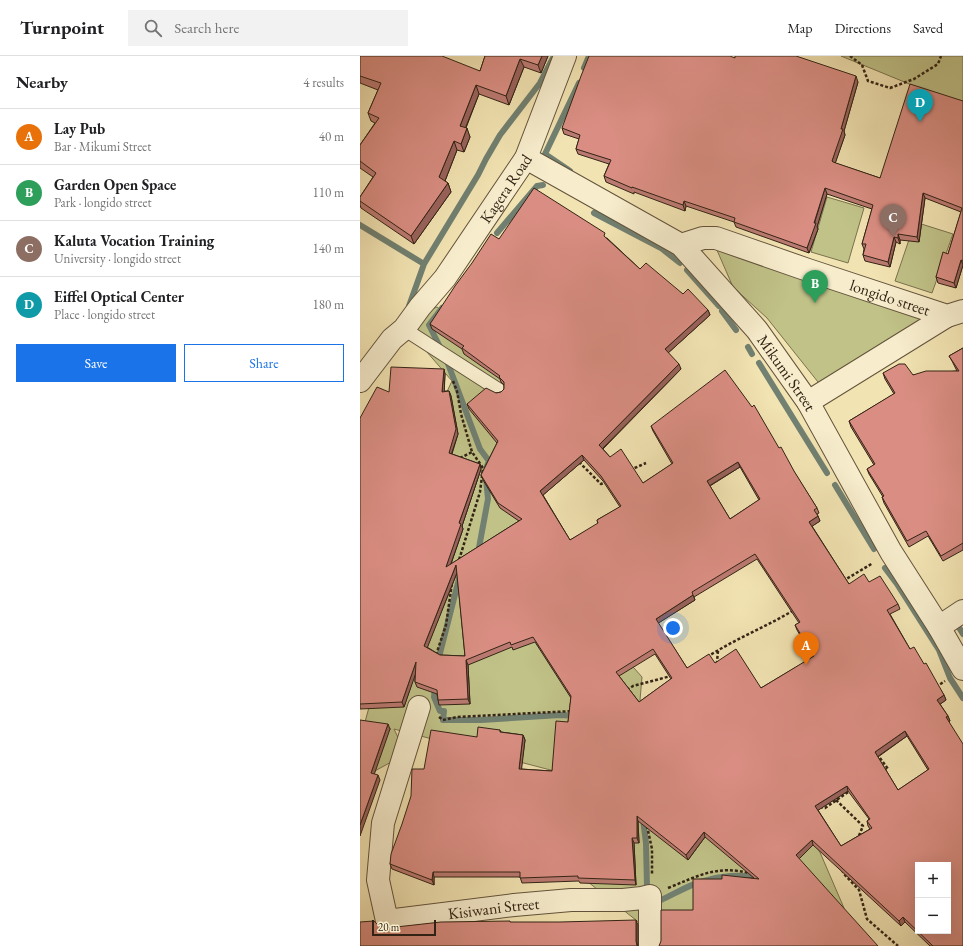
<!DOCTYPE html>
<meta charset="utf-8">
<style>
:root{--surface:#fff;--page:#f2f2f2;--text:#202124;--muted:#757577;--line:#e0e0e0;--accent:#1a73e8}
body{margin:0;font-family:"EB Garamond",serif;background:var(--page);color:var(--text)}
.controls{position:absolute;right:12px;bottom:12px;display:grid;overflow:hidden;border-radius:0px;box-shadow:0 4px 16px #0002}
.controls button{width:36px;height:36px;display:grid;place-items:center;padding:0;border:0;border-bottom:1px solid var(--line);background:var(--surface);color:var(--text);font:20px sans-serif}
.scale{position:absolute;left:12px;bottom:10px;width:64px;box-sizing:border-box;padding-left:4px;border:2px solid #332315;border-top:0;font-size:11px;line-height:14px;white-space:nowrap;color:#332315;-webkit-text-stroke:3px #f7edcd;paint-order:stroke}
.you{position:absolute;left:313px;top:572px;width:14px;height:14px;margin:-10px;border:3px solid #fff;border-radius:50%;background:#1a73e8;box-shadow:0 0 0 6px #1a73e833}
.badge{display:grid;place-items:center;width:26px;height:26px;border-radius:50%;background:var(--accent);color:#fff;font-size:13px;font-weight:700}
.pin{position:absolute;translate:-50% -33px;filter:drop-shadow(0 1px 2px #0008)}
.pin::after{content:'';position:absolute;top:21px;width:14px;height:12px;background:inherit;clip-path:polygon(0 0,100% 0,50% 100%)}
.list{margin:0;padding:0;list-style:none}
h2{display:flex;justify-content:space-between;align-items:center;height:52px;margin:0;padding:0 16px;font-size:17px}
h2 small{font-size:13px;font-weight:400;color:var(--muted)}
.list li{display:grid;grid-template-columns:26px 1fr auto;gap:12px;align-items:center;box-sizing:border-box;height:56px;padding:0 16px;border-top:1px solid var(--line)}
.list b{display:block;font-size:15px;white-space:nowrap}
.list p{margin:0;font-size:13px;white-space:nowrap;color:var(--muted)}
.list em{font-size:13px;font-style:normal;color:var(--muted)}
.actions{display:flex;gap:8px;padding:12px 16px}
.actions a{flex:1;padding:9px 0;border:1px solid var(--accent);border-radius:0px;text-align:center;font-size:14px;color:var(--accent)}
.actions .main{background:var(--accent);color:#fff}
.icon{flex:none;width:22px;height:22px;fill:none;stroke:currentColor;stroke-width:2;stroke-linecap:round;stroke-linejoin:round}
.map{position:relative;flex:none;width:603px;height:890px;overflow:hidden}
header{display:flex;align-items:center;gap:24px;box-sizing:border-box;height:56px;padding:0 20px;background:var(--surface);border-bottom:1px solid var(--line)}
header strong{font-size:19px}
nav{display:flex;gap:22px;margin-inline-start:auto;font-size:14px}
.search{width:280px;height:36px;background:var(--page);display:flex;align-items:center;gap:10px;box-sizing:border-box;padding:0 14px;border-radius:0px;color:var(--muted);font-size:15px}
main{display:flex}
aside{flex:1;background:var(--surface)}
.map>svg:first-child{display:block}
.green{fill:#c0c288;stroke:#7a724e}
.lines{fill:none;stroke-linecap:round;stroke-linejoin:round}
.stream{stroke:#718071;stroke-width:6}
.lane-casing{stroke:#63533c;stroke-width:15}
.street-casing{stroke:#63533c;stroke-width:24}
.path{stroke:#332315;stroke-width:2.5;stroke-dasharray:3 2;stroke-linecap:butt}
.lane{stroke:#f7edcd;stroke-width:13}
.street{stroke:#f7edcd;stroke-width:22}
.wall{fill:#bb7a71;stroke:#332315;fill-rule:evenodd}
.shaded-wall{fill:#99635c;stroke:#332315}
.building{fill:#da8e83;stroke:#332315;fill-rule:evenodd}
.labels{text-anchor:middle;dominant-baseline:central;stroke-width:3;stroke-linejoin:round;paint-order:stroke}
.street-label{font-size:16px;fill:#332315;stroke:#f7edcd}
</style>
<header>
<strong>Turnpoint</strong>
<div class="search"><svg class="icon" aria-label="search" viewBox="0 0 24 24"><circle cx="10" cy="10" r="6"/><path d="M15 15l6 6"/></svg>Search here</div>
<nav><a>Map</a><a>Directions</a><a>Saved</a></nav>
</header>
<main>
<aside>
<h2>Nearby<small>4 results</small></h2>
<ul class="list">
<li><span class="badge" style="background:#e8710a">A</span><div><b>Lay Pub</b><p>Bar · Mikumi Street</p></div><em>40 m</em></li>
<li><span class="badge" style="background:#2e9e5b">B</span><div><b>Garden Open Space</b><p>Park · longido street</p></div><em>110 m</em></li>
<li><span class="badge" style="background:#8d6e63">C</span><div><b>Kaluta Vocation Training</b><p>University · longido street</p></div><em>140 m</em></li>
<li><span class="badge" style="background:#0f9aa8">D</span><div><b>Eiffel Optical Center</b><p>Place · longido street</p></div><em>180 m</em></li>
</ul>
<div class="actions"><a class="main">Save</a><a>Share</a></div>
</aside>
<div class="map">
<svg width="603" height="890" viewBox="0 0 603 890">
<rect width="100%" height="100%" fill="#f2e3b2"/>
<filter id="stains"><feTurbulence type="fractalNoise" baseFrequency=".005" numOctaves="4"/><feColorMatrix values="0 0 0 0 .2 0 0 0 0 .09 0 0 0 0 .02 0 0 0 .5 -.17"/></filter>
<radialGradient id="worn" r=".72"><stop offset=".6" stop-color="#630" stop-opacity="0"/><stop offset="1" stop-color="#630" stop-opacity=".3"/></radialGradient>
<path class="green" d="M481,0H603V50Z
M467,141L504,152L488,207L451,196Z
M555,166L593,178L572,237L535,225Z
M353,185L568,265L462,331L407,262L373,231Z
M77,251L139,295L182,550L266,603L282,621L280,644L289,663L440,750L484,852L481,890L306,888L208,810L221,722L34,673L46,698L0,723V690L31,673L5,666L32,567L74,363L92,325L41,266Z"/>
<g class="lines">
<path class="stream" d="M224,12L229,0
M210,115L185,98L219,27
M234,157L301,192L320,207
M0,169L64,208
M137,177L177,130L183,129
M327,214L359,250
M50,252L49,250L64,208L118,119L126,103L140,79L180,27L193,2
M82,252L69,269L82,295
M362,255L376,274
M388,291L392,298
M87,305L120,393L129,405L127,410
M399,307L467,417
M475,429L514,493
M118,497L128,443L126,423
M525,512L537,528L579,594L590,622L603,642
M598,570L603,578
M78,605L100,519
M75,630L74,641L80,655H84L83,664H121L200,659L216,660
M283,763L286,787L287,831
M301,844C314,838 329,829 343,825C359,820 382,817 398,823"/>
<g class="lane-casing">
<path id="lane" d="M44,273L139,334"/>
</g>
<g class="street-casing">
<g id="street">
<path id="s1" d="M166,102L321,189L397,274L448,346L531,496L579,571L603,613"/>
<path id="s2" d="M321,189L343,182H356L448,214L587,260L603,255"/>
<path id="s3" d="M0,325L32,283L44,273L60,251L85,222L166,102L205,0"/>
<path d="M448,346L587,260"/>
<path d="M579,571L603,555"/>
<path id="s4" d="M59,651L23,767L18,824L27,865L154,849L211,844H263L282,842L290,840V890"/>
</g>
</g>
<path class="path" d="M490,0L502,9L508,25L530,32L554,23L578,8L581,0
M93,325L97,335L101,358L112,396L123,412L120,436L99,504
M100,402L112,396
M219,406L241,428L246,426
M270,414L286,407
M483,525L513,507
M358,595L357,606L359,609
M76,599L86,569L92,527
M347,601C375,583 406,571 434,554
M576,631L585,625
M267,634L273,630L311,620
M79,661L83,664L97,661L213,655
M517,698L528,713L524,714
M476,744L503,770L498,782
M460,751L465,752L491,734
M287,770L292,793V819
M482,814L484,818L499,834L507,863L538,890
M308,832C338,820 358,808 392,818"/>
<use href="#lane" class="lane"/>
<use href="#street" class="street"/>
</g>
<path class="wall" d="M0,0L120,15L125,0H188L181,17L164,11L149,49L119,38L106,72L110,81L104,96L97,94L85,125L88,127L91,136L54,188L1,152L0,149V141L13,121L0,112V89L15,67L11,65L8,57L18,34L0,27Z
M375,2L498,26L484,75L485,79L475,107L520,122L603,45V209L596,232L578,227L576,221L588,198L601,156L565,142L559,186L540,184V188L536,186L530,211L505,205L503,199L504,193L502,188L512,153L467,138L457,171L458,173L449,197L376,171L374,166L326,150L325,155L274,136V138L246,126L244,120L249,108L218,98L216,93L219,83L204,78L202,72Z
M247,182L280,213L323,238L348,254L350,259L308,297L321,313L243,393L250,401L283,427L312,408L293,375L291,370L419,392L457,452L459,457L457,458L460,465L452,470L489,528L509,526L538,548L540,553L530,558L550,593L564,608L584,639L586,644L580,648L588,660L590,665L589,666L603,890H570L545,866L541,870L453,789L439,803L333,854L362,823L394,822L345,781L328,804L278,765L279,787H274L276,829L220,827L219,825L162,827L160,821H74V829L32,813L30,808L64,713L117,681L140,674L141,676L163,679L165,684L161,713L192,715L208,666L211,642L175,586L153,594L152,591L108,609L110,648L79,649L78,644L77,638L57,631L55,626V618L44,651L0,653V362L29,336L85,318L84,335H89L91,340L98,378L92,398L120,408L121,413L102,470L103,473L91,508L159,465L140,452L123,424L121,419L137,387L109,353L107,348L136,337L141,336L144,333V329L141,326L140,323L104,298L102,293L72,273L70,268L139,183ZM224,404L243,425L260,451L237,464L238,468L210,484L183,439ZM380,411L399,444L370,463L350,430ZM397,503L439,567L435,569L437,574L453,601L401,632L355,607L327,612L298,567L335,544L334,541ZM97,517L105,600L80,599L67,591ZM295,598L311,623L279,646L259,620ZM547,680L568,714L538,734L518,701ZM488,735L509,763L507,765L508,770L510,773L481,790L458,754Z
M603,292V494L583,505L568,480L549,491L524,447L522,441H523L509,418L507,413L514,409L491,371L489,365L534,338L525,323L523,317L553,319L597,315L592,305L589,300Z"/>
<path class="shaded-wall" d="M182,0H188L181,17L178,9Z
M160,3L164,11L149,49L146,40Z
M496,20L498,26L484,75L485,79L474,111L472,105Z
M116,29L119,38L103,78L100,70Z
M107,72L110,81L104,96L101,88Z
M94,85L97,94L83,130L79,121Z
M88,127L91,136L54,188L51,180Z
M465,132L467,138L457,171L458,173L449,197L447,192Z
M563,137L565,142L559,186L557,181Z
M324,145L326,150L325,155L323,149Z
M538,178L540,184V188L538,182Z
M534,181L536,186L530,211L528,206Z
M601,204L603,209L596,232L594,227Z
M348,254L350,259L307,298L305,293Z
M319,308L321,313L241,394L239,389Z
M84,313L85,318L84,341L82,336Z
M89,335L91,340L98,378L90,402L89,397Z
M222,399L224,404L182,440L180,435Z
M378,406L380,411L349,430L347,425Z
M120,408L121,413L102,470L103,473L88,516L86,511L99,467Z
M458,460L460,465L451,471L449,466Z
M96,509L98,514L66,595L64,590Z
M333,539L335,544L297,568L296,563Z
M106,604L108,609L110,648L108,643Z
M56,606L58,611L44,651L42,646Z
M584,639L586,644L579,649L577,644Z
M588,660L590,665L588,666L586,661Z
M28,668L30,673L13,722L11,717Z
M545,675L547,680L517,701L515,696Z
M163,679L165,684L161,718L159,713Z
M18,719L20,724L0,780V769Z
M487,730L488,735L457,755L455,750Z
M277,760L278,765L279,787L277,782Z
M344,776L345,781L328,804L326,799Z
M272,782L274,787L276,829L275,824Z
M452,784L453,789L438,804L436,799Z
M73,816L74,821V829L72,824Z
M543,861L545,866L541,870L539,865Z
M276,864L278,869V890L276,885Z"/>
<path class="building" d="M0,0H82L120,15L125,0H182L178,9L160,3L146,40L116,29L100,70L107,72L101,88L94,85L79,121L88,127L51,180L0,145V141L16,117L0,105V89L19,62L8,57L21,27L0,20Z
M229,0H370L375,2V0H436L496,20L481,73H483L472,105L473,106L520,122L550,28L603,45V205L601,204L594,227L576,221L583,196L588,198L602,152L563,137L557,181L538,178V182L534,181L528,206L503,199L506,188H502L513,149L465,132L454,167H456L447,192L374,166L375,162L324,145L323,149L272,131V132L244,120L251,104L216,93L220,79L202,72L221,20Z
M174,132L245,177L244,180L280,213L286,207L323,238L328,233L348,254L305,293L319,308L239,389L250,401L261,393L283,427L313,407L291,370L365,314L392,351L394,349L419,392L421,391L434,415L457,452L454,454L458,460L449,466L489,528L504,518L509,526L520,520L538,548L527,554L550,593L554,591L564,608L566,607L584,639L577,644L588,660L586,661L603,688V890H573L543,861L539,865L452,784L436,799L518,890H299L301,885V854H333V823H362V819L399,823L344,776L326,799L277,760V782H272L275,824L218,822V820L160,822V816H73L72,824L30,808L31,798L42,768L51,740L52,713H64L71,674L117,681L118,671L140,674V676L163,679L159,713L192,715L196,665L208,666L211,640L173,581L151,589L150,586L106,604L108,643L78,644L77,634L55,626L56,606L42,646L0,648V362L17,331L29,336L31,311L84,313L82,336L89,335L96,373L89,397L120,408L99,467L101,468L86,511L162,463L138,447L121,419L138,385L107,348L126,332L136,337L141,336L144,333V326L139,321L140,320L102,292L104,290L70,268L95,230L112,207L131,178L139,183ZM222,399L241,420L261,450L237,464L238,467L210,484L180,435ZM378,406L400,443L370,463L347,425ZM395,498L440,566L435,569L454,600L401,632L376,593L355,607L349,598L327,612L296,563L333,539L332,536ZM96,509L105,600L80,599L64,590ZM293,593L312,622L279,646L256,616ZM545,675L569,713L538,734L515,696ZM487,730L510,763L507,765L512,772L481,790L455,750ZM558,809H588V875H558Z
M603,292V487L581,500L566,475L547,485L522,441L524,440L507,413L515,408L489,365L535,337L523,317L539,308H545L553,319L566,315H599L589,300Z
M0,664L28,668L11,717L18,719L0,769Z
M276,864V885L277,890H0V866L14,865L20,871L27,872L81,866L150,865V866H200Z"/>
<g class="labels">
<g class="street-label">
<text stroke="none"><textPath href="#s3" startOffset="242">Kagera Road</textPath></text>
<text stroke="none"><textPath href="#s2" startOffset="220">longido street</textPath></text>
<text stroke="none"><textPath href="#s1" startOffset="344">Mikumi Street</textPath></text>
<text stroke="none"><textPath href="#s4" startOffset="328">Kisiwani Street</textPath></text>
</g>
</g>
<rect width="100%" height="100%" filter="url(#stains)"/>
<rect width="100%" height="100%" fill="url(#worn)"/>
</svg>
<div class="controls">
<button>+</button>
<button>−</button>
</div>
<div class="scale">20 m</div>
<div class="you"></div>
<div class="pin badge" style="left:446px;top:609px;background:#e8710a">A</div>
<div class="pin badge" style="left:455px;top:247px;background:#2e9e5b">B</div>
<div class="pin badge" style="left:533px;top:181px;background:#8d6e63">C</div>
<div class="pin badge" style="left:560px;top:66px;background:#0f9aa8">D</div>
</div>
</main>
